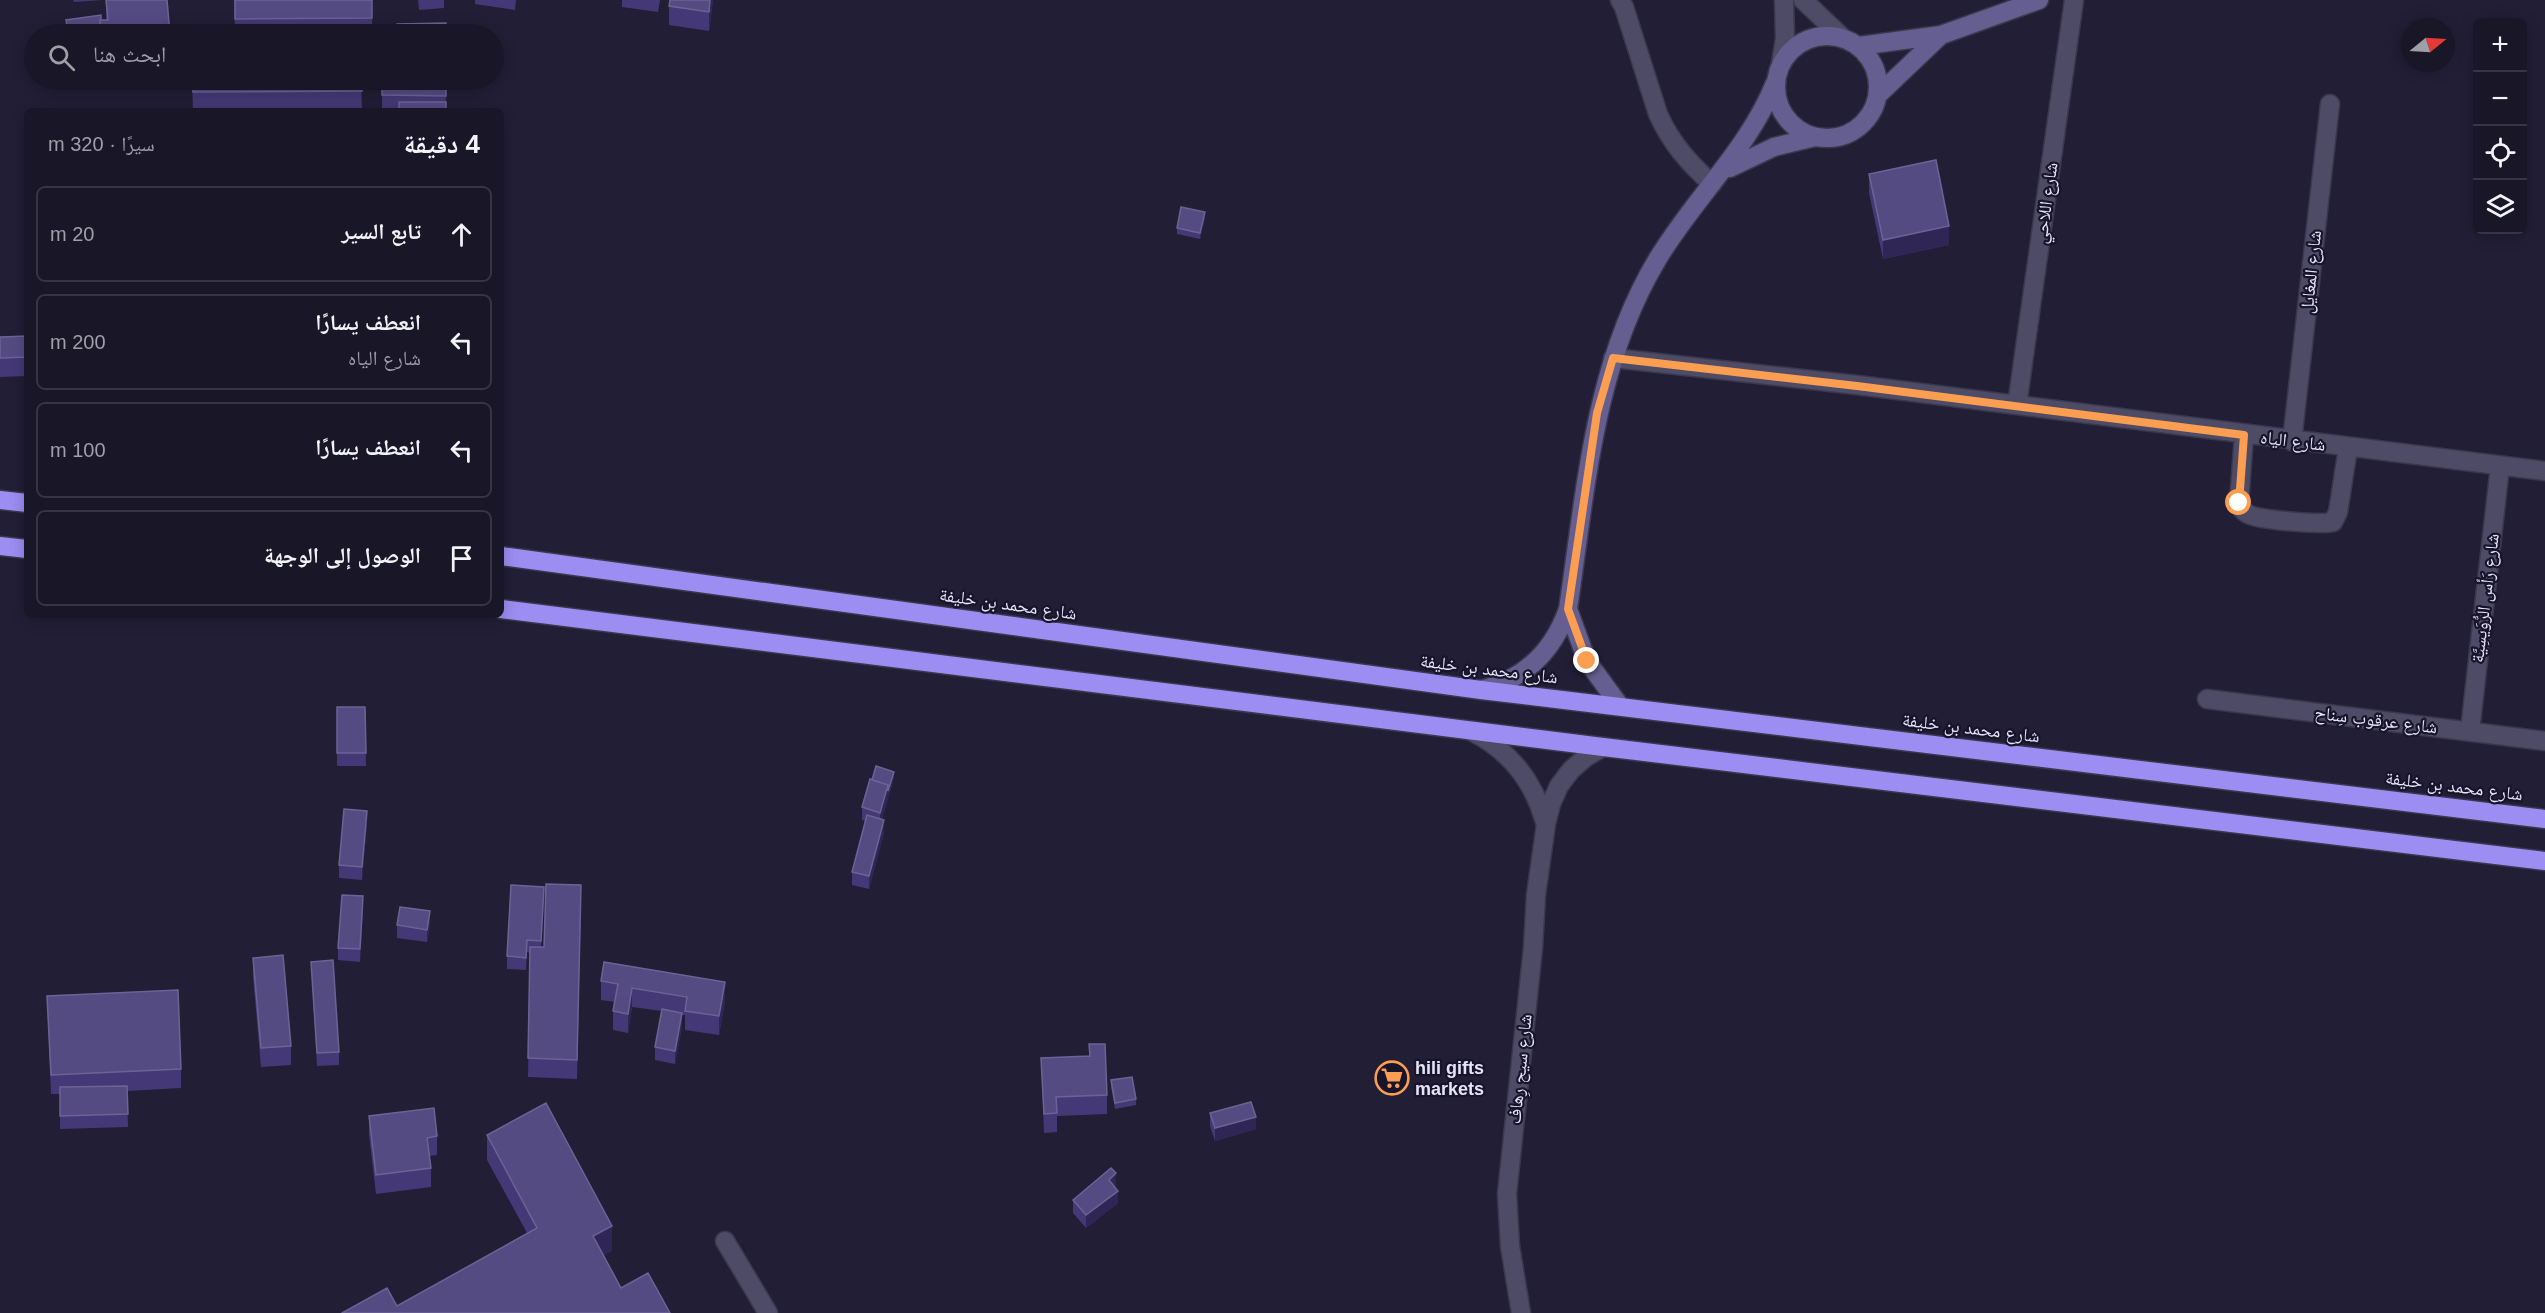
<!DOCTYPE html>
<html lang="ar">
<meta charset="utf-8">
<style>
:root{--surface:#191628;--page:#221f30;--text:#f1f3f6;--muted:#9f9fa8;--line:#373545}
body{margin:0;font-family:Helvetica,"Noto Naskh Arabic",sans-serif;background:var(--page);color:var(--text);direction:rtl}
.controls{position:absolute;right:18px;top:18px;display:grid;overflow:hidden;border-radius:9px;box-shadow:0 3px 15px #0003}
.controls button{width:54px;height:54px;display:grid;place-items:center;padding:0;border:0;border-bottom:2px solid var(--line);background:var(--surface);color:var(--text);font:30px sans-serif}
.compass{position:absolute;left:2401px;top:18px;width:54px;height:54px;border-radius:50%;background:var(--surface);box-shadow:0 3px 15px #0003;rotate:72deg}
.stop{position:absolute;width:18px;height:18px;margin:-14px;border:4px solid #fc9e52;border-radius:50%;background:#fff}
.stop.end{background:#fc9e52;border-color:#fff;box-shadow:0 2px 6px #0008}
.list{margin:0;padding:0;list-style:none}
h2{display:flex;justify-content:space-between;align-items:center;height:78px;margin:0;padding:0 24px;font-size:26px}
h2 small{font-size:20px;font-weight:400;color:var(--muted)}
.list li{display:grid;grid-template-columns:39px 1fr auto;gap:18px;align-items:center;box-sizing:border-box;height:96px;margin:0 12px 12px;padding:0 12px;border:2px solid var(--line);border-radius:9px}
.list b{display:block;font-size:22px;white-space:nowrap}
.list p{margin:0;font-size:20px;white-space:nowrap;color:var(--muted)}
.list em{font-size:20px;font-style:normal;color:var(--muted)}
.icon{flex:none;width:33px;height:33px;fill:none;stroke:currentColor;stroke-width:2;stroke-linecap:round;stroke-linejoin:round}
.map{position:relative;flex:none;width:2545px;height:1313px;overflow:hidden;direction:ltr}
.search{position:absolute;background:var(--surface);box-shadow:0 3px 15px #0003;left:24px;top:24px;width:480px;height:66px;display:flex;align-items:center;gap:15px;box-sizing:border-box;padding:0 21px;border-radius:33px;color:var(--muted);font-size:22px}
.panel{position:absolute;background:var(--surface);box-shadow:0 3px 15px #0003;left:24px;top:108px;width:480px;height:510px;border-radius:9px;direction:rtl}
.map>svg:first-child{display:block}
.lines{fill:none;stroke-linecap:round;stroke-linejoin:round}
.street-casing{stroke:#3b384d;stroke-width:21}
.secondary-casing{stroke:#3b384d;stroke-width:21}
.highway-casing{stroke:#3b384d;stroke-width:21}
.street{stroke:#4d4b66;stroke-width:18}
.secondary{stroke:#645f90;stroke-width:18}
.highway{stroke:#9b8df2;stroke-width:18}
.wall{fill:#443976}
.shaded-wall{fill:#2f2656}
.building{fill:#554b83;stroke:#6c6395;stroke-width:1.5}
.route{stroke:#fc9e52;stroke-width:8}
.labels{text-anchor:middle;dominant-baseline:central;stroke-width:4.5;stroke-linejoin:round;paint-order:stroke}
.street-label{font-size:18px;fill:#e5e4f5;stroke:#18142c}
.poi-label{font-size:18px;font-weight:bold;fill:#e5e4f5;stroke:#18142c;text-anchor:start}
</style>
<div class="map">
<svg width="2545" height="1313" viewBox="0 0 2545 1313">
<rect width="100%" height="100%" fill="#211e36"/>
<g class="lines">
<g class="street-casing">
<path id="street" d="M1620,0L1624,7L1658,114C1671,143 1688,162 1712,184
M1803,0L1843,38
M1781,63L1785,39L1784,0
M1613,358L1857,385L2545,471
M2017,405L2074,0
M2244,435L2239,503C2241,509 2243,511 2248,514C2258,520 2322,525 2333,522L2338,512L2348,448
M2292,441L2330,104
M2207,699L2545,741
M1471,731C1510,751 1533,780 1545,822
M2470,731L2500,466
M725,1241L768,1313
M1521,1313L1510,1246L1507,1194L1533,948L1536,895L1546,824L1551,804L1559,786L1571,770L1586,757L1603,747"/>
</g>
<g class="secondary-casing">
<path id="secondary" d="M1776 87a51 51 0 1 1 102 0a51 51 0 1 1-102 0Z
M1859,46L1941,35L2039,0
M1878,95L1941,35
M1730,168L1774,147L1815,137
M1568,609L1587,661L1620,706
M1481,690C1525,679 1553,652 1568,609C1586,489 1594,365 1657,260C1694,198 1748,150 1775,83"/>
</g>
<g class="highway-casing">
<path id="highway" d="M0,500L27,503
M0,546L27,549
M501,556L1481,690L2545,819
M501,609L1603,747L2545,861"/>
</g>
<use href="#street" class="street"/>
<use href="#secondary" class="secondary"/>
<use href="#highway" class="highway"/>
</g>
<path class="wall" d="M73,0H103L74,2Z
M106,0H167L170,34H68L66,20H106Z
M234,0H372V34H235Z
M418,0H444V8L419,10Z
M475,0H516L515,10L475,4Z
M622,0H660L658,12L622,7Z
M713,0L709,31L669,25V6Z
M192,80H361L362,110L193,111Z
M382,80H447V86H446V111L382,108Z
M1869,174L1949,245L1883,259L1869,193Z
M1205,218L1200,239L1177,234V228Z
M27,336V376L0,377V337Z
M337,707H365L366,766H337Z
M894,778L882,819L884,833L869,889L852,885V872L866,821L862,820V807L872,780Z
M367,824L362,880L339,878V865Z
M544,900L541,947H544L581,904L577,1079L528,1077L530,953L527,952L526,970L507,969V956Z
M363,909L360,962L338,960V948Z
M430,924L427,942L397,938V925Z
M253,958L291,1046V1065L261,1067L253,977Z
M311,962L339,1052V1065L317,1066Z
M601,981L725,1001L719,1035L685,1030V1015H682V1026L675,1064L655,1060V1047L662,1011L632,1007L628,1033L613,1030V1011L615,1002L601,1000Z
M47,996L181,1069V1088L127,1091L128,1127L60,1129V1094H51Z
M1089,1044L1107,1095V1114L1057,1116V1132L1044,1133L1041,1058L1089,1056Z
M1111,1080L1136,1099V1105L1115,1109L1111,1087Z
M1210,1113L1256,1129L1215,1141L1210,1126Z
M369,1116L437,1136V1155L429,1156L431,1168V1187L376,1194L369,1135Z
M487,1135L612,1251L603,1255L621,1288L397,1306L527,1233L487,1160Z
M1116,1186L1115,1187L1118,1203L1086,1228L1073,1213V1200Z"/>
<path class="shaded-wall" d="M710,0H713L709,31V12Z
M1205,212V218L1200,239V233Z
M1949,226V245L1883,259V240Z
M894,772V778L880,826V813L888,785Z
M367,811V824L362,880V867Z
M884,820V833L869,889V876Z
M544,887V900L541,953V941Z
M363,896V909L360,962V949Z
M430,911V924L427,942V930Z
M725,982V1001L719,1035V1016Z
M632,988V1007L628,1033V1014Z
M682,1013V1026L675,1064V1051Z
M1256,1117V1129L1215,1141V1128Z
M1116,1173V1186L1109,1193V1180Z
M1118,1191V1203L1086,1228V1215Z
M612,1226V1251L593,1261V1236Z"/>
<path class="building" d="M106,0H167L170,34H109L108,32H101L100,20H108Z
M235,0H372V18L235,19Z
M670,0H710L709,12L669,6Z
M101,15V20H100V28L68,33L66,20Z
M446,23V34H397V24Z
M192,80H361L362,91L193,92Z
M382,80L446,81V96L382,95Z
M399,102H446V111H399Z
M1936,160L1949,226L1883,240L1869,174Z
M1181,207L1205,212L1200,233L1177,228Z
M27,336V357L0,358V337Z
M337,707H365L366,753H337Z
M876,766L894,772L888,791V785L872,780Z
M870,779L888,785L880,813L862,807Z
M344,809L367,811L362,867L339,865Z
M867,815L884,820L869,876L852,872Z
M546,884L581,885L577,1060L528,1058L530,947H544Z
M511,885L544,887L541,941L527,940L526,958L507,956Z
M342,895L363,896L360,949L338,948Z
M400,907L430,911L427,930L397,925Z
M283,955L291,1046L261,1048L253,958Z
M333,960L339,1052L317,1053L311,962Z
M604,962L725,982L719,1016L685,1011L687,997L632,988L628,1014L613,1011L618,984L601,981Z
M178,990L181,1069L51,1075L47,996Z
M662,1009L682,1013L675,1051L655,1047Z
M1089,1044H1105L1107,1095L1056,1097L1057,1113L1044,1114L1041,1058L1090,1056Z
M1132,1077L1136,1099L1115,1103L1111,1080Z
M127,1086L128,1114L60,1116V1087Z
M1251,1102L1256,1117L1215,1128L1210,1113Z
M546,1103L612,1226L593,1236L621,1288L648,1273L670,1313H342L387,1288L397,1306L537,1228L487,1135Z
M434,1108L437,1136L427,1138L431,1168L376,1175L369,1116Z
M1111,1168L1116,1173L1109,1180L1118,1191L1086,1215L1073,1200Z"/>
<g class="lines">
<path class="route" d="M1587,661L1568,609L1597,413L1613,358L1857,386L2244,435L2239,503"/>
</g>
<defs>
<g id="supermarket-ring" transform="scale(1.725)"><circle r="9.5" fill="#18142c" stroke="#fc9e52" stroke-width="1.5"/><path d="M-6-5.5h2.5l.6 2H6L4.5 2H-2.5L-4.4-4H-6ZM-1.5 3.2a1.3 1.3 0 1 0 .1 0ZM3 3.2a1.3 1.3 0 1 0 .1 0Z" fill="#fc9e52"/></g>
</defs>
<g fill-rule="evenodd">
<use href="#supermarket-ring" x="1392" y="1078"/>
</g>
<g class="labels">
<g class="street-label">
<text transform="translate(2046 203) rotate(-82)">شارع اللاحي</text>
<text transform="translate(2311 272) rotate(-84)">شارع المغايل</text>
<text transform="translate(2293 441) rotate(7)">شارع الياه</text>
<text transform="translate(2485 598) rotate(-83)">شارع رَأس الرُّوَيسِيَّة</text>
<text transform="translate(1008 604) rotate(8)">شارع محمد بن خليفة</text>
<text transform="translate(1489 669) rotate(7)">شارع محمد بن خليفة</text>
<text transform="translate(2376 720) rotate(7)">شارع عرقوب سِناح</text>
<text transform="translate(1971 728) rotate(7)">شارع محمد بن خليفة</text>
<text transform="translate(2454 786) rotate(7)">شارع محمد بن خليفة</text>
<text transform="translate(1520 1069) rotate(-84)">شارع سيح رِهاف</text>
</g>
<g class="poi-label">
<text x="1415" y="1068">hili gifts<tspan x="1415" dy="21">markets</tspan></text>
</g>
</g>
</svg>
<div class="controls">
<button>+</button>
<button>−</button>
<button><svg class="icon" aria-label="locate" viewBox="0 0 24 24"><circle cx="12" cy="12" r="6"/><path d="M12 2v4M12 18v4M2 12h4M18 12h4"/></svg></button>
<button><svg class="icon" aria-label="layers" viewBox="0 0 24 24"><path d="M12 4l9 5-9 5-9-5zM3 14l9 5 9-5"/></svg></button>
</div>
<svg class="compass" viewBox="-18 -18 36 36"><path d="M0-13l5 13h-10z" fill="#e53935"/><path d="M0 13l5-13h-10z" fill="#9f9fa8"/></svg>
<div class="stop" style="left:2239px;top:503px"></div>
<div class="stop end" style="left:1587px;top:661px"></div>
<div class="search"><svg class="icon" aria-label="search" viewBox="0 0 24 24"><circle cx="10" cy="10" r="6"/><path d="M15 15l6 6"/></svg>ابحث هنا</div>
<section class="panel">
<h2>4 دقيقة<small>سيرًا · 320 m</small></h2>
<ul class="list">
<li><svg class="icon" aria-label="ahead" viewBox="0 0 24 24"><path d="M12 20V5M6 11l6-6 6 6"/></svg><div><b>تابع السير</b></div><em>20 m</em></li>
<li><svg class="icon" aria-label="left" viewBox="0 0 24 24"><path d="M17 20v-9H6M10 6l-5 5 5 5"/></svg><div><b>انعطف يسارًا</b><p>شارع الياه</p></div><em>200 m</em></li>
<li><svg class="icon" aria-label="left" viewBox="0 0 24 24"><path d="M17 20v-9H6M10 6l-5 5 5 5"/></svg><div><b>انعطف يسارًا</b></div><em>100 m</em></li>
<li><svg class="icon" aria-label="arrive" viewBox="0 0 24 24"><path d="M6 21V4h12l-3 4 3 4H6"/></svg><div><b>الوصول إلى الوجهة</b></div></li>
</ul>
</section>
</div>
